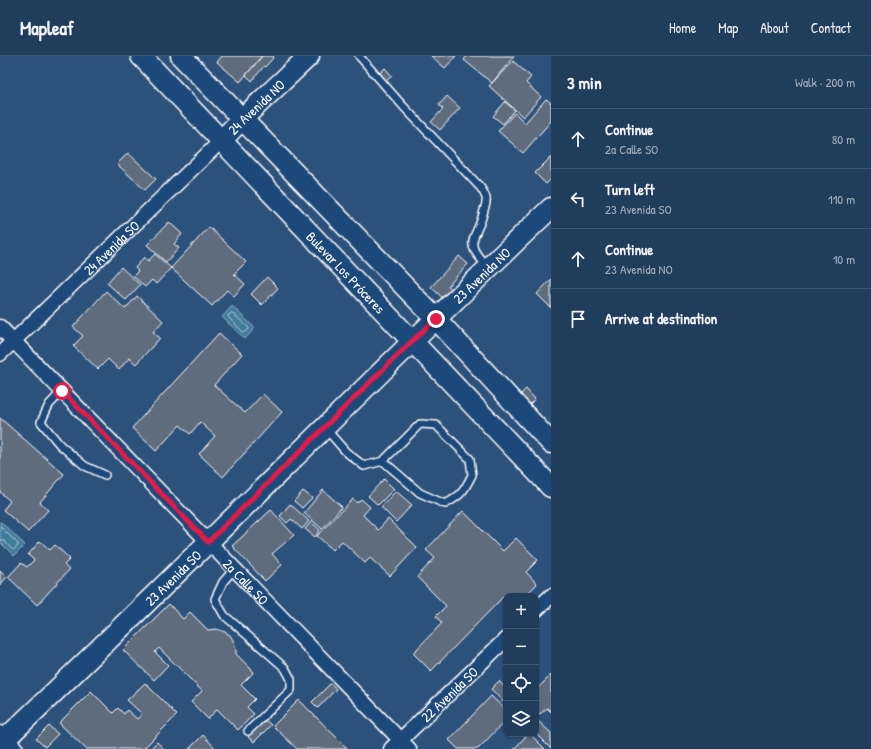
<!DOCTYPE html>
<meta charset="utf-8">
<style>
:root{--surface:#213d5c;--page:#294462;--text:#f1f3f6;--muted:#a2aebb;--line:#3e5672}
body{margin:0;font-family:"Patrick Hand",sans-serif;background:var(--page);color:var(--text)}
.controls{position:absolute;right:12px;bottom:12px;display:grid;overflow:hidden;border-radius:8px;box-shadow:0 1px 3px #0004}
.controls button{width:36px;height:36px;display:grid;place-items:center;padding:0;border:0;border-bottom:1px solid var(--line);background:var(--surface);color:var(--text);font:20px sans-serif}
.stop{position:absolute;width:12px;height:12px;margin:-9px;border:3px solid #e11d48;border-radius:50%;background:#fff}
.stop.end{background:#e11d48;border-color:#fff;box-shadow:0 1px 4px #0008}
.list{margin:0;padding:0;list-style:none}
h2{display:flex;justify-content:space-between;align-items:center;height:52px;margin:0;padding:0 16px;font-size:17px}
h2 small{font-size:13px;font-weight:400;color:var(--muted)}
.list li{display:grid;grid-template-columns:26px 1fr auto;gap:12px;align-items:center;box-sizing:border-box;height:60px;padding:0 16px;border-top:1px solid var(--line)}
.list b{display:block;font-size:15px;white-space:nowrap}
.list p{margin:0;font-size:13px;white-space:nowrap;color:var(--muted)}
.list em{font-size:13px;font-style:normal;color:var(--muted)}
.icon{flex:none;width:22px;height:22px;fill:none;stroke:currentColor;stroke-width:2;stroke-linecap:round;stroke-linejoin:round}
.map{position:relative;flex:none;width:551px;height:693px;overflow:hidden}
header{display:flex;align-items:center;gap:24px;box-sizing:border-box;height:56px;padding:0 20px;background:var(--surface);border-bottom:1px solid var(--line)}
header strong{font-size:19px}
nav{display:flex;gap:22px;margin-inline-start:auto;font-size:14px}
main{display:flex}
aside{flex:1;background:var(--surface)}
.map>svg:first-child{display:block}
.water{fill:#427b9c;stroke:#8eb0c4}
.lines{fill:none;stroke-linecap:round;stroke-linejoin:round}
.shore{stroke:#b3cad7;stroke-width:1}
.building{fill:#5e6c7e;stroke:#fff}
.lane-casing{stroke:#fff;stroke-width:10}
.street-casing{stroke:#fff;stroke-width:17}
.secondary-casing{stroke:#fff;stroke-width:23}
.lane{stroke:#1f4a7a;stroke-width:7}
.street{stroke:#1f4a7a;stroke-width:14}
.secondary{stroke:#1f4a7a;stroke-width:20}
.route{stroke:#e11d48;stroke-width:5}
.labels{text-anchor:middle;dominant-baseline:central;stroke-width:4;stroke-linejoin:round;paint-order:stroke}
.street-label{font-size:14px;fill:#fff;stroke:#1f4a7a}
</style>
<header>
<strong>Mapleaf</strong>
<nav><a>Home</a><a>Map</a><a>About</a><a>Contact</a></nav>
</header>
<main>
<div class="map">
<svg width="551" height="693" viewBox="0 0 551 693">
<rect width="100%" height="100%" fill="#2c517b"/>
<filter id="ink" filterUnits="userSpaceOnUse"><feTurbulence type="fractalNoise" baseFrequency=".025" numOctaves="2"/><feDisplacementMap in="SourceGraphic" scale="8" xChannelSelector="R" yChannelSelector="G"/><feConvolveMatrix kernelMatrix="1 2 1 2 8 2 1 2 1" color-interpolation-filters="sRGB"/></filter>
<g filter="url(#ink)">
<path class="water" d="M232,250L255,272L245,283L222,261Z
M0,466H1L25,489L14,500L0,486Z"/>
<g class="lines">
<path class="shore" d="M232,257L248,271L249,273L246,276H243L229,262L228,260Z
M0,470L18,488V490L13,494L4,485L0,484"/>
</g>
<path class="building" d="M222,0H262L240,26L217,6Z
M262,0H273L274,1L265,11L264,10L252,25L246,19Z
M431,0H456L445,12Z
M467,0H514L492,27L464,4Z
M513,5L531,21L526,27L541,41L523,61L489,30Z
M385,12L392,20L386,25L380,17Z
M447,40L460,52L440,74L431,66L443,53L439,49Z
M546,43L551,47V65L523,97L498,75L515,57L525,67Z
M505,46L515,54L503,68L493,60Z
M128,97L156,123L145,134L117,108Z
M551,101V123L546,128L535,117Z
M169,166L182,178L174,188L179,192L166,206L147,189Z
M209,171L246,206L234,218L245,228L234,240L227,234L212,250L171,212Z
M155,198L171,212L156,228L152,224L145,231L133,220L138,215L135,212L144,201L148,205Z
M459,200L468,208L448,230L457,237L448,247L431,231Z
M121,211L140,229L126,244L107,227Z
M267,221L278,232L262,249L251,238Z
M551,223V252L537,238Z
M106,235L125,253L137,240L163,265L153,276L160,282L136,308L129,302L119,314L108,303L98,313L73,290L83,280L73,271Z
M219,277L242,298L214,329L245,357L263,338L282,356L223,421L199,398L215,380L200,366L190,378L180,369L156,395L132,372Z
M526,333L535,343L528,350L518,341Z
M0,362L64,418L40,446L48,454L28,476L3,454L10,445L0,436Z
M384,423L394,433L378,449L368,440Z
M323,434L342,451L322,473L304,457Z
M303,435L312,442L302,452L294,445Z
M396,435L412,449L396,466L381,451Z
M353,443L357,447L361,443L370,451L363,459L378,474L388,463L417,491L390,520L370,502L365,507L342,485L333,494L317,480Z
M290,448L309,465L302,473L291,463L287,467L280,460Z
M271,454L294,479L272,498L282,509L265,525L232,490Z
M463,455L503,495L516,482L538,504L526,516L537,528L525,540H507L505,539L431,615L413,597L442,567L436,560L446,550L417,521L435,502L426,494Z
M311,466L320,474L315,481L305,473Z
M40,485L50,494L55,489L70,503L64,509L69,514L37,549L8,521L21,507L27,511L34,504L28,499Z
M0,514L7,521L0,529Z
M169,548L183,563L190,556L208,574L216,573L223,575L230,579L234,586L236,593V598L254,616L241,629L255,643L247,651L254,658L238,674L217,653L208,663L191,646L202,635L159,592L155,596L168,609L154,624L123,594Z
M551,619V656L547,652L540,658L536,655V634Z
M499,625L506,633V649L491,633Z
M145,627L177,659L143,693H86L59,667L91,635L113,657L118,652L124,658L127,654L137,663L142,658L127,644Z
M331,627L336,633L318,652L312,646Z
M491,640L506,654V664L478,693H458L449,684Z
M299,644L348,693H297L273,670Z
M536,663L551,677V693L536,678Z
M265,664L271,669L254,686L248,681Z
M49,670L58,678L45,691L36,683Z
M528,678H530L545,693H514Z
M203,679L216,693H189Z
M157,686L164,693H150Z"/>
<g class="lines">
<g class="lane-casing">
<path id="lane" d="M359,0L403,50L480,131C482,134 485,138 486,142C487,146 485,151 484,154C478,183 460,185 488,210
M62,335L49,349L41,366L60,389L85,410L105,419
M326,373L346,396L364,410L383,405L420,368L436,369L470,403L472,419C464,435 461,440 445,448L420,437L383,405
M234,513L223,526L215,543L224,559L285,612L291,623V634L248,675"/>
</g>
<g class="street-casing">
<g id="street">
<path id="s1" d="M0,271L409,693"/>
<path id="s2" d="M0,298L221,85"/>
<path d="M536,554L551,540"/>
<path d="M0,677L16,693"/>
<path id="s3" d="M391,693L506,583"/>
</g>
</g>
<g class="secondary-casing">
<g id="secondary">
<path id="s4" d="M141,0L551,431"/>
<path d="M181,0L436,263L551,387"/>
<path id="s5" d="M221,85L242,63L309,0"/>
<path id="s6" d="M0,688C186,512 365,328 551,152"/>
</g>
</g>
<use href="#lane" class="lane"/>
<use href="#street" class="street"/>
<use href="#secondary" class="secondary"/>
</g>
</g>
<g class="lines" filter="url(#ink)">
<path class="route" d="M62,335L208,486L412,285L436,263"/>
</g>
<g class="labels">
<g class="street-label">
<text stroke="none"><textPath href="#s5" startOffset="49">24 Avenida NO</textPath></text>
<text stroke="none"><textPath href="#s2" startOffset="154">24 Avenida SO</textPath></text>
<text stroke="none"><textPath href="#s4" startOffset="298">Bulevar Los Próceres</textPath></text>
<text stroke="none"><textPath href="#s6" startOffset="672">23 Avenida NO</textPath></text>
<text stroke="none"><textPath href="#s6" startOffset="240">23 Avenida SO</textPath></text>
<text stroke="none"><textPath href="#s1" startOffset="354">2a Calle SO</textPath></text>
<text stroke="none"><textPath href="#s3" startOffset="80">22 Avenida SO</textPath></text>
</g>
</g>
</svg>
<div class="controls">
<button>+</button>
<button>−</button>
<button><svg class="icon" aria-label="locate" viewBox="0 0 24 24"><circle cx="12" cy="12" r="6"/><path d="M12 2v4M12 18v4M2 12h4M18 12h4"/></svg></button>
<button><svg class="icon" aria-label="layers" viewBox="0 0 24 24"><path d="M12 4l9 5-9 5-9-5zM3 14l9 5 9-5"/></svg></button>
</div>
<div class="stop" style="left:62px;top:335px"></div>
<div class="stop end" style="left:436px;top:263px"></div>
</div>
<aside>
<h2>3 min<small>Walk · 200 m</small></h2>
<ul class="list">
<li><svg class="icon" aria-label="ahead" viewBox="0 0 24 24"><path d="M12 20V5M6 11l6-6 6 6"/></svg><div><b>Continue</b><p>2a Calle SO</p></div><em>80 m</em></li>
<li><svg class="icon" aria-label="left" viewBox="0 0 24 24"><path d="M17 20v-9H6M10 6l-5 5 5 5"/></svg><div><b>Turn left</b><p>23 Avenida SO</p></div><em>110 m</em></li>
<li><svg class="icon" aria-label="ahead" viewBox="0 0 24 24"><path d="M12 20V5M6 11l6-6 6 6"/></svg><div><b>Continue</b><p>23 Avenida NO</p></div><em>10 m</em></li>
<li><svg class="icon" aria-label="arrive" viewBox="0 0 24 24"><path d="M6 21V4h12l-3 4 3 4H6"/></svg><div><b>Arrive at destination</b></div></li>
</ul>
</aside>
</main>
